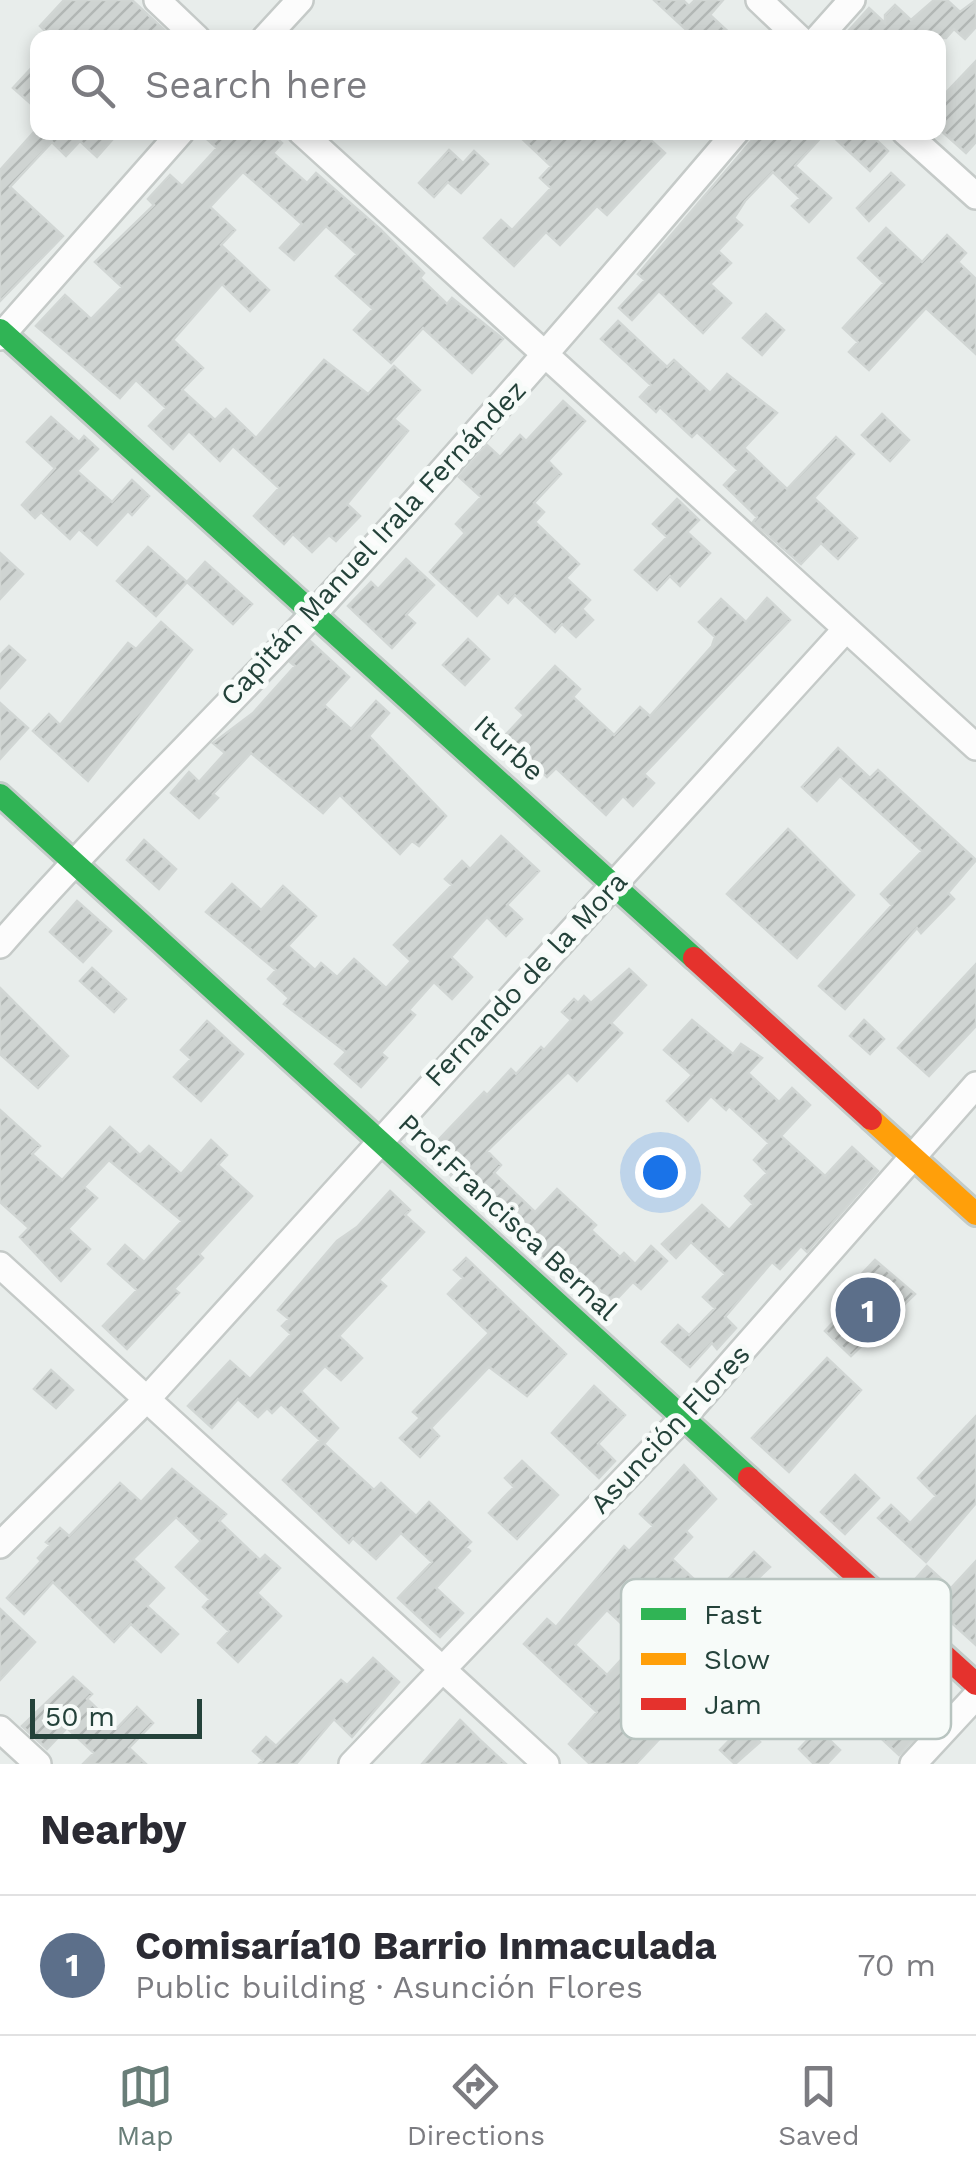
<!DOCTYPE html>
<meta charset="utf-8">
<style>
:root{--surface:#fff;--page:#f2f2f3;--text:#2b2b33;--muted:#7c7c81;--line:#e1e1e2;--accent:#697e78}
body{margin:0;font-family:"Work Sans",sans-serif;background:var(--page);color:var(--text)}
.scale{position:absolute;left:30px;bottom:25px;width:172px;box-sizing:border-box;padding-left:10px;border:5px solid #24423a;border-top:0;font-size:28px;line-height:35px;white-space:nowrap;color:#24423a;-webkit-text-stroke:8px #f7fbf9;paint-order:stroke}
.you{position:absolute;left:660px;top:1172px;width:35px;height:35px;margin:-25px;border:8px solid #fff;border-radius:50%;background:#1a73e8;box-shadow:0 0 0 15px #1a73e833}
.badge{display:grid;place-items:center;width:65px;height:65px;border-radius:50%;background:var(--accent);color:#fff;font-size:32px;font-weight:700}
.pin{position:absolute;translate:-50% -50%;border:5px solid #fff;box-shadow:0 2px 10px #0006}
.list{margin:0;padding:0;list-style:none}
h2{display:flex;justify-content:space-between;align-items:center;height:130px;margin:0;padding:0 40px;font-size:42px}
h2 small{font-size:32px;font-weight:400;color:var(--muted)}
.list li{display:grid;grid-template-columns:65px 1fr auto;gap:30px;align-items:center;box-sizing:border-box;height:140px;padding:0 40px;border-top:2px solid var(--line)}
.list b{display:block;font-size:38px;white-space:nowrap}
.list p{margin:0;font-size:32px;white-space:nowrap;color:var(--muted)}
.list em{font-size:32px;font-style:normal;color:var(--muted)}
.icon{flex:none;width:55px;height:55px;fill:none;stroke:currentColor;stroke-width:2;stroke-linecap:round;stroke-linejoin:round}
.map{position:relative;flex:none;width:976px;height:1764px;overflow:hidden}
.search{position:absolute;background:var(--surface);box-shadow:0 5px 15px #0003;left:30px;right:30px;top:30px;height:110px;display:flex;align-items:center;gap:25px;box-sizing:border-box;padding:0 35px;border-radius:20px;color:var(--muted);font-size:38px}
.sheet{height:270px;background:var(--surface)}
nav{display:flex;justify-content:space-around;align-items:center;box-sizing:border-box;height:140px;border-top:2px solid var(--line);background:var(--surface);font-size:28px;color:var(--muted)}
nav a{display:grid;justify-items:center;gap:5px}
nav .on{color:var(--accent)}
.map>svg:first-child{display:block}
.building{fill:url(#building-hatch);stroke:#d1d6d4;stroke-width:2.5;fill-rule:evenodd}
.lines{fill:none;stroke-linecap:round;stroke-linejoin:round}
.street-casing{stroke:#c5cac8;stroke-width:30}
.fast-casing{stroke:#c3cbc8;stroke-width:28}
.slow-casing{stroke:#c3cbc8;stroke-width:28}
.jam-casing{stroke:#c3cbc8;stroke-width:28}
.street{stroke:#fcfcfc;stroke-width:25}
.fast{stroke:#30b455;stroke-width:22}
.slow{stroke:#ff9f0a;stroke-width:22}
.jam{stroke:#e5322d;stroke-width:22}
.labels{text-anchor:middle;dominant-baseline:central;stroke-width:10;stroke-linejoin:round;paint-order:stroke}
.street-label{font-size:28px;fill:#24423a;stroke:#f7fbf9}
.key{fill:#f7fbf9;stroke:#b8c4c0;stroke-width:2.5}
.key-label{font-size:28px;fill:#24423a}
</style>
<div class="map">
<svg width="976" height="1764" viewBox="0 0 976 1764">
<defs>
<pattern id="building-hatch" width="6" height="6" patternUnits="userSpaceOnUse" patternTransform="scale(2.5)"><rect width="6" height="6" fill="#cfd4d2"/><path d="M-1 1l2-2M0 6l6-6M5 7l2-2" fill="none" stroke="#b2b7b5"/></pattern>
</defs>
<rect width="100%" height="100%" fill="#e8edeb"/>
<path class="building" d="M64,0H132L173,38H52L40,26Z
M654,0H683L689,6L695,0H723L710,15L735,38H695Z
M934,0H947L960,12L976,0V27L965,39L954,29L946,38H842L869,8L885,23V15L895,5L911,20Z
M38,61V110L13,88Z
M976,61V142L966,153L938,128V101Z
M34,132H119L97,157L80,141L66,156L52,142L10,187L63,236L0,301V170Z
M199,132H270L282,143L273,153L307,183L316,173L380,229L424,273L420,278L447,304L452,298L503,339L472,373L423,328L391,363L354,330L373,309L336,276L357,254L326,226L294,260L280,248L302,224L243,172L210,207L235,230L221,245L269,290L250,311L222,284L173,340L203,368L182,390L215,420L226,409L256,438L324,360L368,394L394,366L420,390L394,419L408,431L347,504L360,516L336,541L329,535L312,552L293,534L284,544L254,516L279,488L233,446L220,461L189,431L173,449L149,426L166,408L136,380L120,398L36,326L65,295L91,319L122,287L95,262L154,205L148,199L170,175L182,186L217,148Z
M515,132H642L665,153L607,215L597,206L560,245L546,232L514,266L484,238L501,220L512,230L551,188L540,178L551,166Z
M759,132H826L795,166L831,198L809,222L792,206L800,198L773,172L745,201L734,218L742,225L718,251L731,263L710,284L731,303L703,333L659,291L632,320L619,308L645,280L638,274Z
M828,132H868L888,151L870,171Z
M449,150L463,163L474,151L488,164L461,193L448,182L434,197L419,183Z
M891,173L904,185L869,221L857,208Z
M886,228L922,262L947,235L966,253L958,262L976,279V354L926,308L869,370L849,352L858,342L843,328L884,283L858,258Z
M766,314L784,330L762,355L743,338Z
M618,321L667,367L674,360L710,393L727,374L777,413L744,448L787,489L836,437L854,454L814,498L857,538L838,559L821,543L801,564L753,522L757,517L724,485L738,470L697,432L692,437L660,407L656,412L640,397L651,385L601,339Z
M563,401L585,421L548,461L561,474L534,503L544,512L535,522L579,564L566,578L590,600L582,609L593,620L576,637L562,624L555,632L515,595L508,603L498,593L477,616L430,572L465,533L456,524L481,497L459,477L487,445L500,457L520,435L526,441Z
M882,414L909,440L890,461L862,435Z
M51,417L79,442L84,436L98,449L77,471L112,502L132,480L149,496L132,515L128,511L97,545L79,529L70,539L41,512L35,518L22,505L55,468L27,442Z
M677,499L699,520L687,532L710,553L680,586L670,576L657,590L635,570L667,537L653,524Z
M148,547L187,582L156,616L117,581Z
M0,553L23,574L0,599Z
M406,559L434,585L406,615L415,623L392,648L348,606L371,582L378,589Z
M205,562L252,604L233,624L187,582Z
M767,598L790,620L644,774L654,783L633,806L623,796L606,815L556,768L547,777L521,752L515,758L498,743L524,715L516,708L555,666L580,689L573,697L614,735L640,707L650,716L712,646L715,637L699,622L721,599L746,622Z
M161,622L192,650L88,781L33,731L49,714L60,725L128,643L136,649Z
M468,639L489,659L465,685L443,665Z
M310,641L349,677L324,705L351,729L376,701L389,713L369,736L446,816L419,846L412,841L400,854L340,795L323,813L251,753L213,794L218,798L199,818L171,793L189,772L199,782L225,753L213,743L253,713L295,666L290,662Z
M9,646L25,660L0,688V655Z
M0,703L28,728L0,759Z
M838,748L870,778L878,770L976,860L948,893L954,899L921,933L917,928L845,1009L819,986L892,905L881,894L922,851L840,776L817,801L802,787Z
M788,829L854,895L797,958L727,894Z
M501,836L539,871L507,905L522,919L506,936L487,917L451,957L472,977L452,999L434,982L409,1010L415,1015L381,1053L387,1058L361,1087L335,1064L346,1052L284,1004L289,998L268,979L276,970L206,912L232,884L261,910L283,886L316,916L288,946L315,970L321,963L337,977L354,959L386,988L411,961L394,945L452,885L445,879L462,861L470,869Z
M144,840L176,869L159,889L127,860Z
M77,901L111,931L83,962L50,932Z
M976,964V1026L929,1076L898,1048Z
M92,968L126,999L114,1012L80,981Z
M629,969L646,985L611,1023L622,1033L577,1081L568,1072L487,1151L501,1165L494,1173L535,1212L557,1189L596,1225L591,1230L620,1257L624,1253L635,1264L651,1246L667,1261L641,1289L633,1282L614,1302L564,1259L554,1270L539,1255L545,1247L506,1210L502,1214L477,1191L473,1195L426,1153L484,1092L487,1095L511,1069L516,1074L541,1047L544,1050L571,1020L562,1012L574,999L578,1003L584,996L591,1003Z
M0,988L68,1056L38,1088L0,1054Z
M692,1020L733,1054L741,1044L762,1058L748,1073L779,1102L792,1088L810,1105L781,1136L825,1176L852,1147L878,1171L807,1252L801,1246L780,1269L772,1262L725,1317L736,1328L717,1349L712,1343L690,1367L662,1342L678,1325L689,1335L715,1308L703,1297L725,1274L691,1242L676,1258L662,1244L702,1205L729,1230L753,1204L745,1196L767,1173L754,1160L769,1143L729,1106L726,1110L711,1096L688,1121L667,1101L692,1075L664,1050Z
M864,1020L884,1039L870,1054L850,1036Z
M207,1021L243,1054L201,1101L174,1077L191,1059L181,1050Z
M0,1110L40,1146L32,1154L62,1180L110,1127L140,1155L149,1146L181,1174L211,1140L227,1155L218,1165L252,1196L199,1254L203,1258L174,1289L179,1293L127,1349L103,1326L137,1290L108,1264L125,1245L144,1262L182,1221L109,1160L84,1187L97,1198L68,1229L90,1249L61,1281L20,1237L29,1228L0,1202Z
M390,1191L410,1210L405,1215L424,1232L379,1280L386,1286L339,1336L362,1358L341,1380L325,1366L301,1391L338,1428L324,1444L374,1490L381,1483L416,1516L429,1502L471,1542L466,1547L470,1551L436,1588L463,1613L440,1637L398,1598L432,1562L401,1533L376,1559L353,1538L349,1543L283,1480L320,1440L281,1404L272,1413L267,1408L258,1417L238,1399L212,1428L188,1406L230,1361L250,1379L291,1334L282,1326L289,1319L278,1310L337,1241L357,1227Z
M466,1258L566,1354L527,1396L489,1367L431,1428L439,1436L420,1457L400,1438L420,1418L413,1412L489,1333L448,1294L463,1278L454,1270Z
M875,1260L915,1294L851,1356L825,1331L861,1293L852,1284Z
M827,1358L861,1390L789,1472L752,1438Z
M51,1370L73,1390L56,1408L34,1389Z
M594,1386L625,1415L598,1444L615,1461L599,1478L552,1433Z
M976,1416V1503L926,1562L878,1518L891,1505L910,1523L936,1496L918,1478Z
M522,1461L558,1495L517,1539L489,1513L514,1487L505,1478Z
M684,1465L716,1499L686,1531L692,1537L672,1559L708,1592L643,1662L690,1706L636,1764H590L569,1744L597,1712L524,1644L547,1619L556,1627L624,1546L629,1551L653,1526L640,1514ZM607,1610L639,1640L607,1675L575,1645Z
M172,1469L226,1514L219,1521L260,1560L265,1555L280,1568L257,1593L281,1616L238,1662L218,1643L229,1631L203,1607L210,1599L176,1567L201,1541L176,1517L133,1559L164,1588L147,1606L178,1634L161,1652L131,1624L114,1642L53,1582L24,1614L7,1598L41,1561L38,1558L50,1545L46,1542L60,1528L69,1536L120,1483L141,1502Z
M855,1475L879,1498L845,1534L821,1512Z
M754,1552L770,1567L731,1604L717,1591Z
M976,1561V1645L910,1585L927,1566L951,1588Z
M0,1609L35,1642L0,1680Z
M825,1620L847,1641L843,1646L927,1725L899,1755L852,1711L829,1735L792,1700L808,1683L786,1662Z
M373,1658L399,1682L352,1737L334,1719L296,1764H259L263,1760L253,1751L266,1737L276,1746L341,1680L347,1685Z
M73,1677L92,1694L87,1699L117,1728L137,1707L153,1723L129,1748L146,1764H83L94,1753L67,1728L47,1749L22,1726Z
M460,1720L480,1740L506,1764H422Z
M743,1726L760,1742L735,1764L720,1750Z
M818,1729L840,1750L827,1764H814L799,1749Z"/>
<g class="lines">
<g class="street-casing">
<path id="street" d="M157,0L197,38
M759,0L799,38
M265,38L300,0
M818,38L852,0
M301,132L976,747
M905,132L976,196
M0,337L181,132
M0,945C101,829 213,723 317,610C460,454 599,293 736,132
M0,1265L546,1764
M0,1545L148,1398L846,629
M0,1729L38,1764
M352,1764L682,1419L976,1085
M913,1764L976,1696"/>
</g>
<g class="fast-casing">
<path id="fast" d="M0,330L694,958
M0,795L749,1478"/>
</g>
<g class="slow-casing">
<path id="slow" d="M871,1119L976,1214"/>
</g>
<g class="jam-casing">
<path id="jam" d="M694,958L871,1119
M749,1478L976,1684"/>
</g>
<use href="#street" class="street"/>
<use href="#fast" class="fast"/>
<use href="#slow" class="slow"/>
<use href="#jam" class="jam"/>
</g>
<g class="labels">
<g class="street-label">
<text transform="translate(373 543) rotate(-47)">Capitán Manuel Irala Fernández</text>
<text transform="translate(509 748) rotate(42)">Iturbe</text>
<text transform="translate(526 979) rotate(-47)">Fernando de la Mora</text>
<text transform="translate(508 1217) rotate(43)">Prof.Francisca Bernal</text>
<text transform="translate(670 1429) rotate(-47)">Asunción Flores</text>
</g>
</g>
<rect x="621" y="1579" width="330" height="160" rx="15" class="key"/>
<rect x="641" y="1608" width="45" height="12" fill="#30b455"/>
<rect x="641" y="1653" width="45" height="12" fill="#ff9f0a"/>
<rect x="641" y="1698" width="45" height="12" fill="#e5322d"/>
<g class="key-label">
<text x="704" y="1624">Fast</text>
<text x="704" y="1669">Slow</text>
<text x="704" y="1714">Jam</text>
</g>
</svg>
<div class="scale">50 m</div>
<div class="you"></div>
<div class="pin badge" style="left:868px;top:1310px;background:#5c6f8a">1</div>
<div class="search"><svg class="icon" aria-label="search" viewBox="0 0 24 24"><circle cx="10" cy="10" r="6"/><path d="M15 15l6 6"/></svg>Search here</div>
</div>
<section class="sheet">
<h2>Nearby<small></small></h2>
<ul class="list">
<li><span class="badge" style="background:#5c6f8a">1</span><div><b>Comisaría10 Barrio Inmaculada</b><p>Public building · Asunción Flores</p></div><em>70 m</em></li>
</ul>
</section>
<nav>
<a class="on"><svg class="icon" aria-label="map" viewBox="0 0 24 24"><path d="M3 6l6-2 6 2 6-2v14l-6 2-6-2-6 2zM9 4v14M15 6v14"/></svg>Map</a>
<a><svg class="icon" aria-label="directions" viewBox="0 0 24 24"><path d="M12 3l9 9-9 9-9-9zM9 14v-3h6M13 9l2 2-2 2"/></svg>Directions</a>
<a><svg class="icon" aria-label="saved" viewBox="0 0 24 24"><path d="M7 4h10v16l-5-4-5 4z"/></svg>Saved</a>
</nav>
